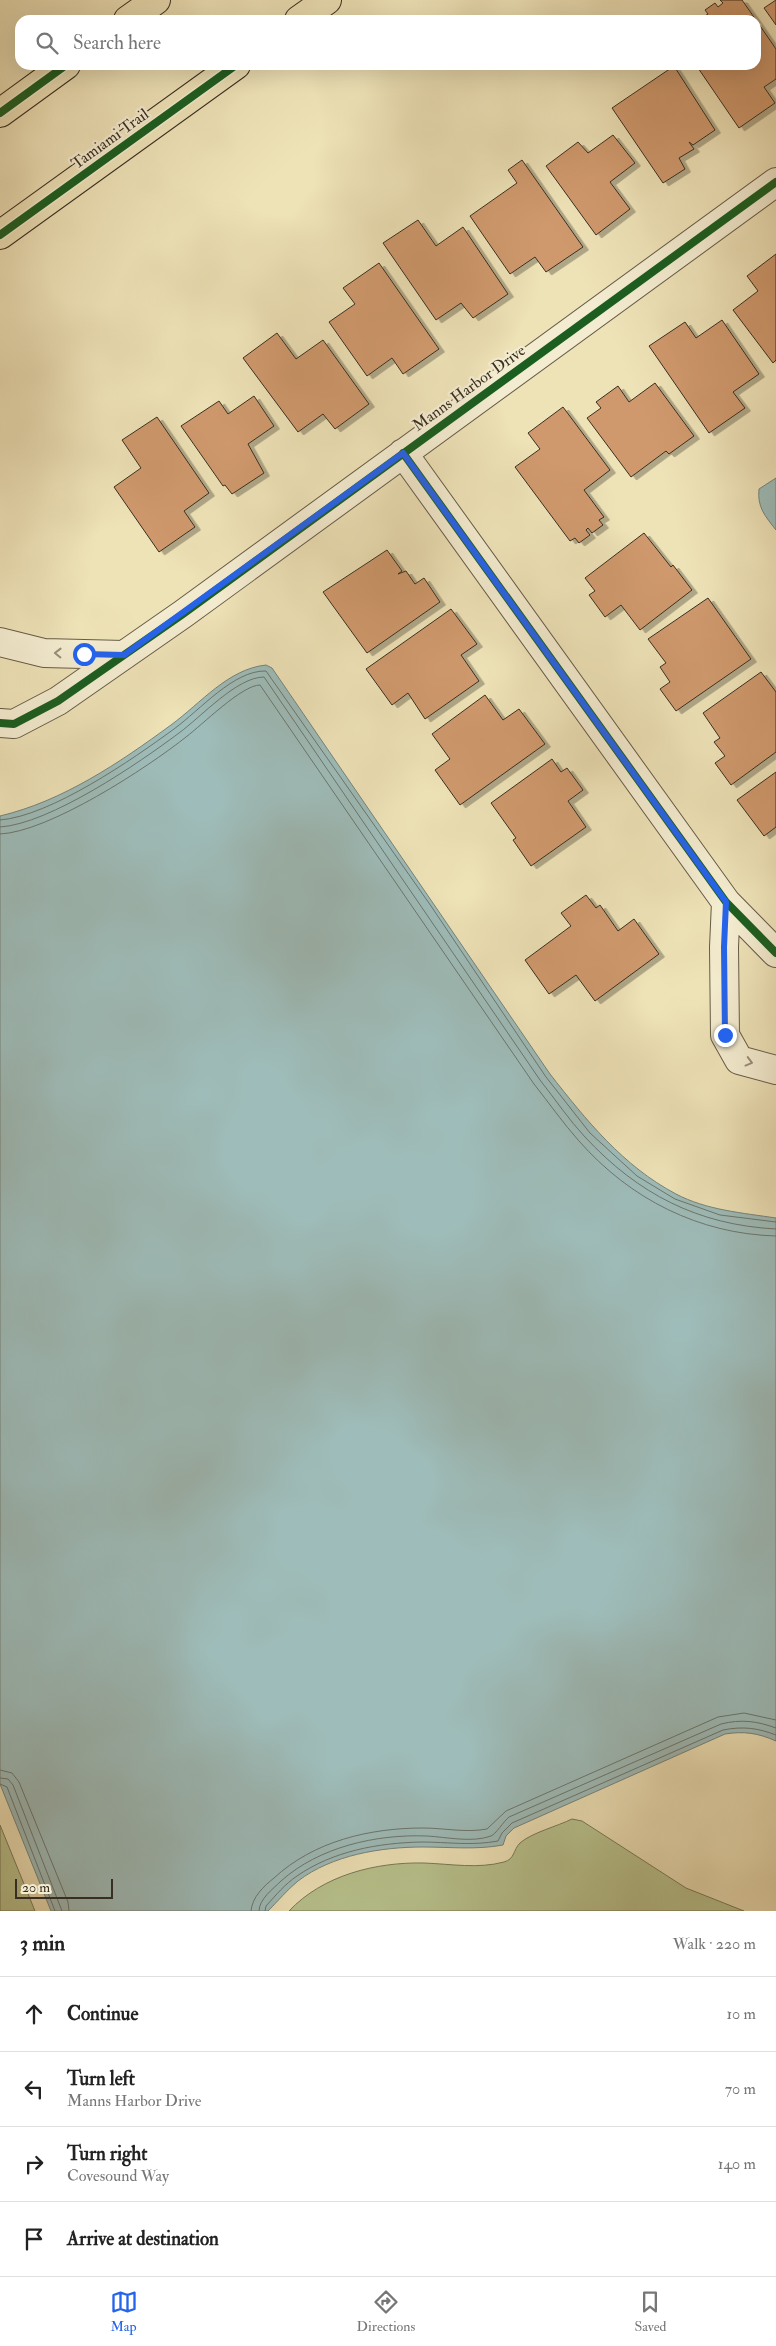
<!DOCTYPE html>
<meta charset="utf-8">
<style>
:root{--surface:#fff;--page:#f2f2f2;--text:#222;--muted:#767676;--line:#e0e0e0;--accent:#2563eb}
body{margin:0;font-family:"IM FELL Double Pica",serif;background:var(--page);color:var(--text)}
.scale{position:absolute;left:15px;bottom:12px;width:98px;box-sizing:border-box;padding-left:5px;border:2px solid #382f22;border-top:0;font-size:14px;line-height:18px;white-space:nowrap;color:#382f22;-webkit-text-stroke:4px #f4ecd0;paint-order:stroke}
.stop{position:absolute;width:15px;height:15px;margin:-11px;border:4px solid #2563eb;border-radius:50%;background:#fff}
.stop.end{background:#2563eb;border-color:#fff;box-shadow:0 1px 5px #0008}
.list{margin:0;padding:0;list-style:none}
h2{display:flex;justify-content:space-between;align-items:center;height:65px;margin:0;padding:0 20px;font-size:21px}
h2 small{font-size:16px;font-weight:400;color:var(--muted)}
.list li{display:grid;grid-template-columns:32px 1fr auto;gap:15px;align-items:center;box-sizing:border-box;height:75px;padding:0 20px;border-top:1px solid var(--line)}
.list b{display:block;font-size:19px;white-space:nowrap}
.list p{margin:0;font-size:16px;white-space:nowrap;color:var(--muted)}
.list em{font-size:16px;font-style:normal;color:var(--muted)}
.icon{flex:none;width:28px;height:28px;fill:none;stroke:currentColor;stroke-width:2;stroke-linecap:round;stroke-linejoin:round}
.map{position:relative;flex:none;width:776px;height:1911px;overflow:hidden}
.search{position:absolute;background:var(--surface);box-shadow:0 5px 20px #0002;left:15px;right:15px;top:15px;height:55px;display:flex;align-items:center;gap:12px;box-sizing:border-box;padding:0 18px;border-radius:15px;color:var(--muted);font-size:19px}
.sheet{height:365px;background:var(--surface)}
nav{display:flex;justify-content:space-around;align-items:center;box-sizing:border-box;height:70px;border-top:1px solid var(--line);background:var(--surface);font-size:14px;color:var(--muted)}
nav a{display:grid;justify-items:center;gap:2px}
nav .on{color:var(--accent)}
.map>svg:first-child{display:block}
.green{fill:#b8c38e;stroke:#787958}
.water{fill:#9ebcb9;stroke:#75847d}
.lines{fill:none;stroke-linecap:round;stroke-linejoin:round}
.shore{stroke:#6b766e;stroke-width:1}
.building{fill:#cf996d;stroke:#382f22;filter:url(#shadow)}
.street-casing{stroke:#665c47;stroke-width:30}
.primary-casing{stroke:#382f22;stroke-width:30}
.street{stroke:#f4ecd0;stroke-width:28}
.primary{stroke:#eee2b7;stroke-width:28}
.cycleway-casing{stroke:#f4ecd0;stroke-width:11}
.cycleway{stroke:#1b5e20;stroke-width:8}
.oneway{stroke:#968e79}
.route{stroke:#2563eb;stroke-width:6}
.labels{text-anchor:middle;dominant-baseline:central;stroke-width:4.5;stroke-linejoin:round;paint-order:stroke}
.street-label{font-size:16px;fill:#382f22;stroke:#f4ecd0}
</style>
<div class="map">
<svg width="776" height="1911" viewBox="0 0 776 1911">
<defs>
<filter id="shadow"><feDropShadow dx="5.5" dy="3" stdDeviation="0" flood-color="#0004"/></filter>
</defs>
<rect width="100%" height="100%" fill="#eee2b7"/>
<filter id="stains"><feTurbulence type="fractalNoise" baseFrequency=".004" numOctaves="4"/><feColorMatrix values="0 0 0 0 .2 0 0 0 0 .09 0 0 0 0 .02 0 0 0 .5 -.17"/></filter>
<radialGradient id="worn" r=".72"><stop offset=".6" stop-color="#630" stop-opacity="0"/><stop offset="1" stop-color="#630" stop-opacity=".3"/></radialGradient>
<path class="green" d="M572,1819L582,1821L686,1888L744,1911H289C323,1875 376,1862 424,1863C451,1864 478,1869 504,1862C515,1859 513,1850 520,1843C531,1833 558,1826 572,1819Z
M0,1825L35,1911H0Z"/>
<path class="water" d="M776,478V530C765,516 757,507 759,489Z
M266,665L272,668L550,1074C586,1120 623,1166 676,1194C706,1210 743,1213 776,1218V1741C758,1733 744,1731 725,1734L514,1828L506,1836L503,1845C476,1850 450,1847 423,1847C381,1847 332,1855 298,1881C287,1890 278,1901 268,1911H51L0,1784V816C63,801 119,763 171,725C201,703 228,669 266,665Z"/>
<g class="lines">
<path class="shore" d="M0,820C51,816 133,759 174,729C200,710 234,670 266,671L431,906L546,1077L590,1133L637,1176L675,1199L720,1215L776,1222
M0,827C50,824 139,763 179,733C201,717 237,677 264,677L540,1080C555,1099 569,1120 585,1137C638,1194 698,1225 776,1229
M0,834C49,832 147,768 186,737C202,725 242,685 260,685L534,1084C549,1103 563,1123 579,1141C630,1199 699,1234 776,1236
M0,1770L12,1773L19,1782L68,1902L69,1911
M0,1778L8,1779L13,1785L62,1911
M0,1784L7,1787L55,1911
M251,1911C252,1897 264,1886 274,1878C314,1841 370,1828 423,1828C444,1828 466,1833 487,1829L506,1811L718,1717L744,1713L776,1720
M259,1911C259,1899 273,1889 281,1881C319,1847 376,1834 427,1836C446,1837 472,1843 491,1836C495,1835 504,1821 509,1817L721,1724C741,1719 757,1721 776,1728
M265,1911L266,1906C276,1895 285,1884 297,1876C333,1851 378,1843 421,1842C447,1842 472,1846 498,1841L502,1833L512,1823L723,1730C743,1726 758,1728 776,1735"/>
</g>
<path class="building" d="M720,0H742L756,20H705L703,17L708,14L705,10L715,3L718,7L723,3Z
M776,0V25L764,8Z
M756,20L776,49V79L764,87L775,103L739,128L696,65H756Z
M674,66L715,130L693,145L689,142L694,149L679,158L685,169L663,183L612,108Z
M613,135L635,163L610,182L630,209L596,235L546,166L578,142L588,153Z
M522,160L583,247L546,272L535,257L510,274L470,216L517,183L508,170Z
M418,220L436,246L463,227L508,294L473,318L461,303L436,320L383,243Z
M776,254V360L773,363L733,310L758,291L747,276Z
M379,263L439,349L403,374L392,358L367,376L329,322L355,304L343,288Z
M722,320L759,374L733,392L745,408L709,433L649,346L685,322L696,338Z
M277,333L296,359L323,340L369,404L335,429L323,414L298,432L243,358Z
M655,383L694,436L669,454L666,451L631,477L587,418L601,408L596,402L618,386L629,402Z
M254,396L274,426L248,444L264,473L232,494L225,485L223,486L181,426L219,401L228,414Z
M563,407L610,470L584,490L604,517L599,520L603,525L592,533L588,528L586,530L590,535L579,543L575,538L570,541L515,467L540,449L528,433Z
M157,417L209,493L184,511L195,527L159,552L114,487L141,468L122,440Z
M644,533L671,567L673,565L692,590L640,630L621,605L605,617L589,595L595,591L585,578Z
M387,550L402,571L398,574L406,571L415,584L424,578L440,602L367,653L323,592Z
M708,598L751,659L676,711L660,689L670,682L660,667L666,663L648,639Z
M451,609L477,644L461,655L479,681L425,719L408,693L392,705L366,669Z
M761,672L776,692V752L731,785L715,763L725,756L714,742L720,738L703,713Z
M485,695L503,720L519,709L545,744L460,805L435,770L450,759L432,734Z
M552,759L561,772L567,768L583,790L568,801L586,827L531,866L513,840L516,838L491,803Z
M776,772V827L764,836L737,800Z
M586,895L596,908L600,905L618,931L634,919L659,954L595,1001L576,975L549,994L525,960L571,926L561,913Z"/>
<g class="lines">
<g class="street-casing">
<path id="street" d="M403,453L726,902L776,953
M0,642L44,653L124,655
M0,723L14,724L58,701L183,614L776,182
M726,902L724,947L725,1035L739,1060L776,1070"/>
</g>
<g class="primary-casing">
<path id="primary" d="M128,20L156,0
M299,20L327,0
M0,113L66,65
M0,235L236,65"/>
</g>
<use href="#street" class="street"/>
<use href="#primary" class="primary"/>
<g class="cycleway-casing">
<path id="cycleway" d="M0,113L66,65
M0,235L236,65
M403,453L726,902L776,953
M0,723L14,724L58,701L183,614L776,182"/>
</g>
<use href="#cycleway" class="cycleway"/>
</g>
<defs><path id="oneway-chevron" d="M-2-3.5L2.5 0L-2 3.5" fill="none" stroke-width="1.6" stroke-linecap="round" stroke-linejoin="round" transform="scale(1.25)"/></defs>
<g class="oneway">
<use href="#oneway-chevron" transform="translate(58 653) rotate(-179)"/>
<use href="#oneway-chevron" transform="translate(749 1062) rotate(15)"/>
</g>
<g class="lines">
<path class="route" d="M84,654L124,655L403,453L726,902L724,947L725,1035"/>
</g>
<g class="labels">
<g class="street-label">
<text transform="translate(110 139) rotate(-36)">Tamiami Trail</text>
<text transform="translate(469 388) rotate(-36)">Manns Harbor Drive</text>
</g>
</g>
<rect width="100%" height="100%" filter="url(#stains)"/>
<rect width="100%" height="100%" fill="url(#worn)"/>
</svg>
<div class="scale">20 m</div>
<div class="stop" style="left:84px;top:654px"></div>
<div class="stop end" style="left:725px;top:1035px"></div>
<div class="search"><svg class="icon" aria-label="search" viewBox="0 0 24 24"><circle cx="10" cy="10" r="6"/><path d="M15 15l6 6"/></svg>Search here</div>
</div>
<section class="sheet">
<h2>3 min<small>Walk · 220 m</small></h2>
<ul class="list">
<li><svg class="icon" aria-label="ahead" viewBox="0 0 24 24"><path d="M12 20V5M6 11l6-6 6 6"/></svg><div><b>Continue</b></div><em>10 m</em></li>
<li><svg class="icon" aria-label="left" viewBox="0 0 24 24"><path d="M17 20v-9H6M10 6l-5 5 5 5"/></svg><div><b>Turn left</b><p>Manns Harbor Drive</p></div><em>70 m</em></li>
<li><svg class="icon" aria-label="right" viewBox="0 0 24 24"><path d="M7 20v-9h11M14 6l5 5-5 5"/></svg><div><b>Turn right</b><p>Covesound Way</p></div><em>140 m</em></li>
<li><svg class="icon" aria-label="arrive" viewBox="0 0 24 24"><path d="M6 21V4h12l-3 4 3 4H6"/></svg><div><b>Arrive at destination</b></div></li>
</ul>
</section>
<nav>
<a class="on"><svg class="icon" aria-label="map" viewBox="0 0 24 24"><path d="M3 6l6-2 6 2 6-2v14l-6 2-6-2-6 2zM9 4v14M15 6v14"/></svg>Map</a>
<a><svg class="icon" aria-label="directions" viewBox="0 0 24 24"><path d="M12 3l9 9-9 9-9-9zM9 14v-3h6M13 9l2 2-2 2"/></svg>Directions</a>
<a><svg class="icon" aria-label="saved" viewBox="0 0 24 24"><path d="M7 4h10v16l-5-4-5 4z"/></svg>Saved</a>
</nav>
